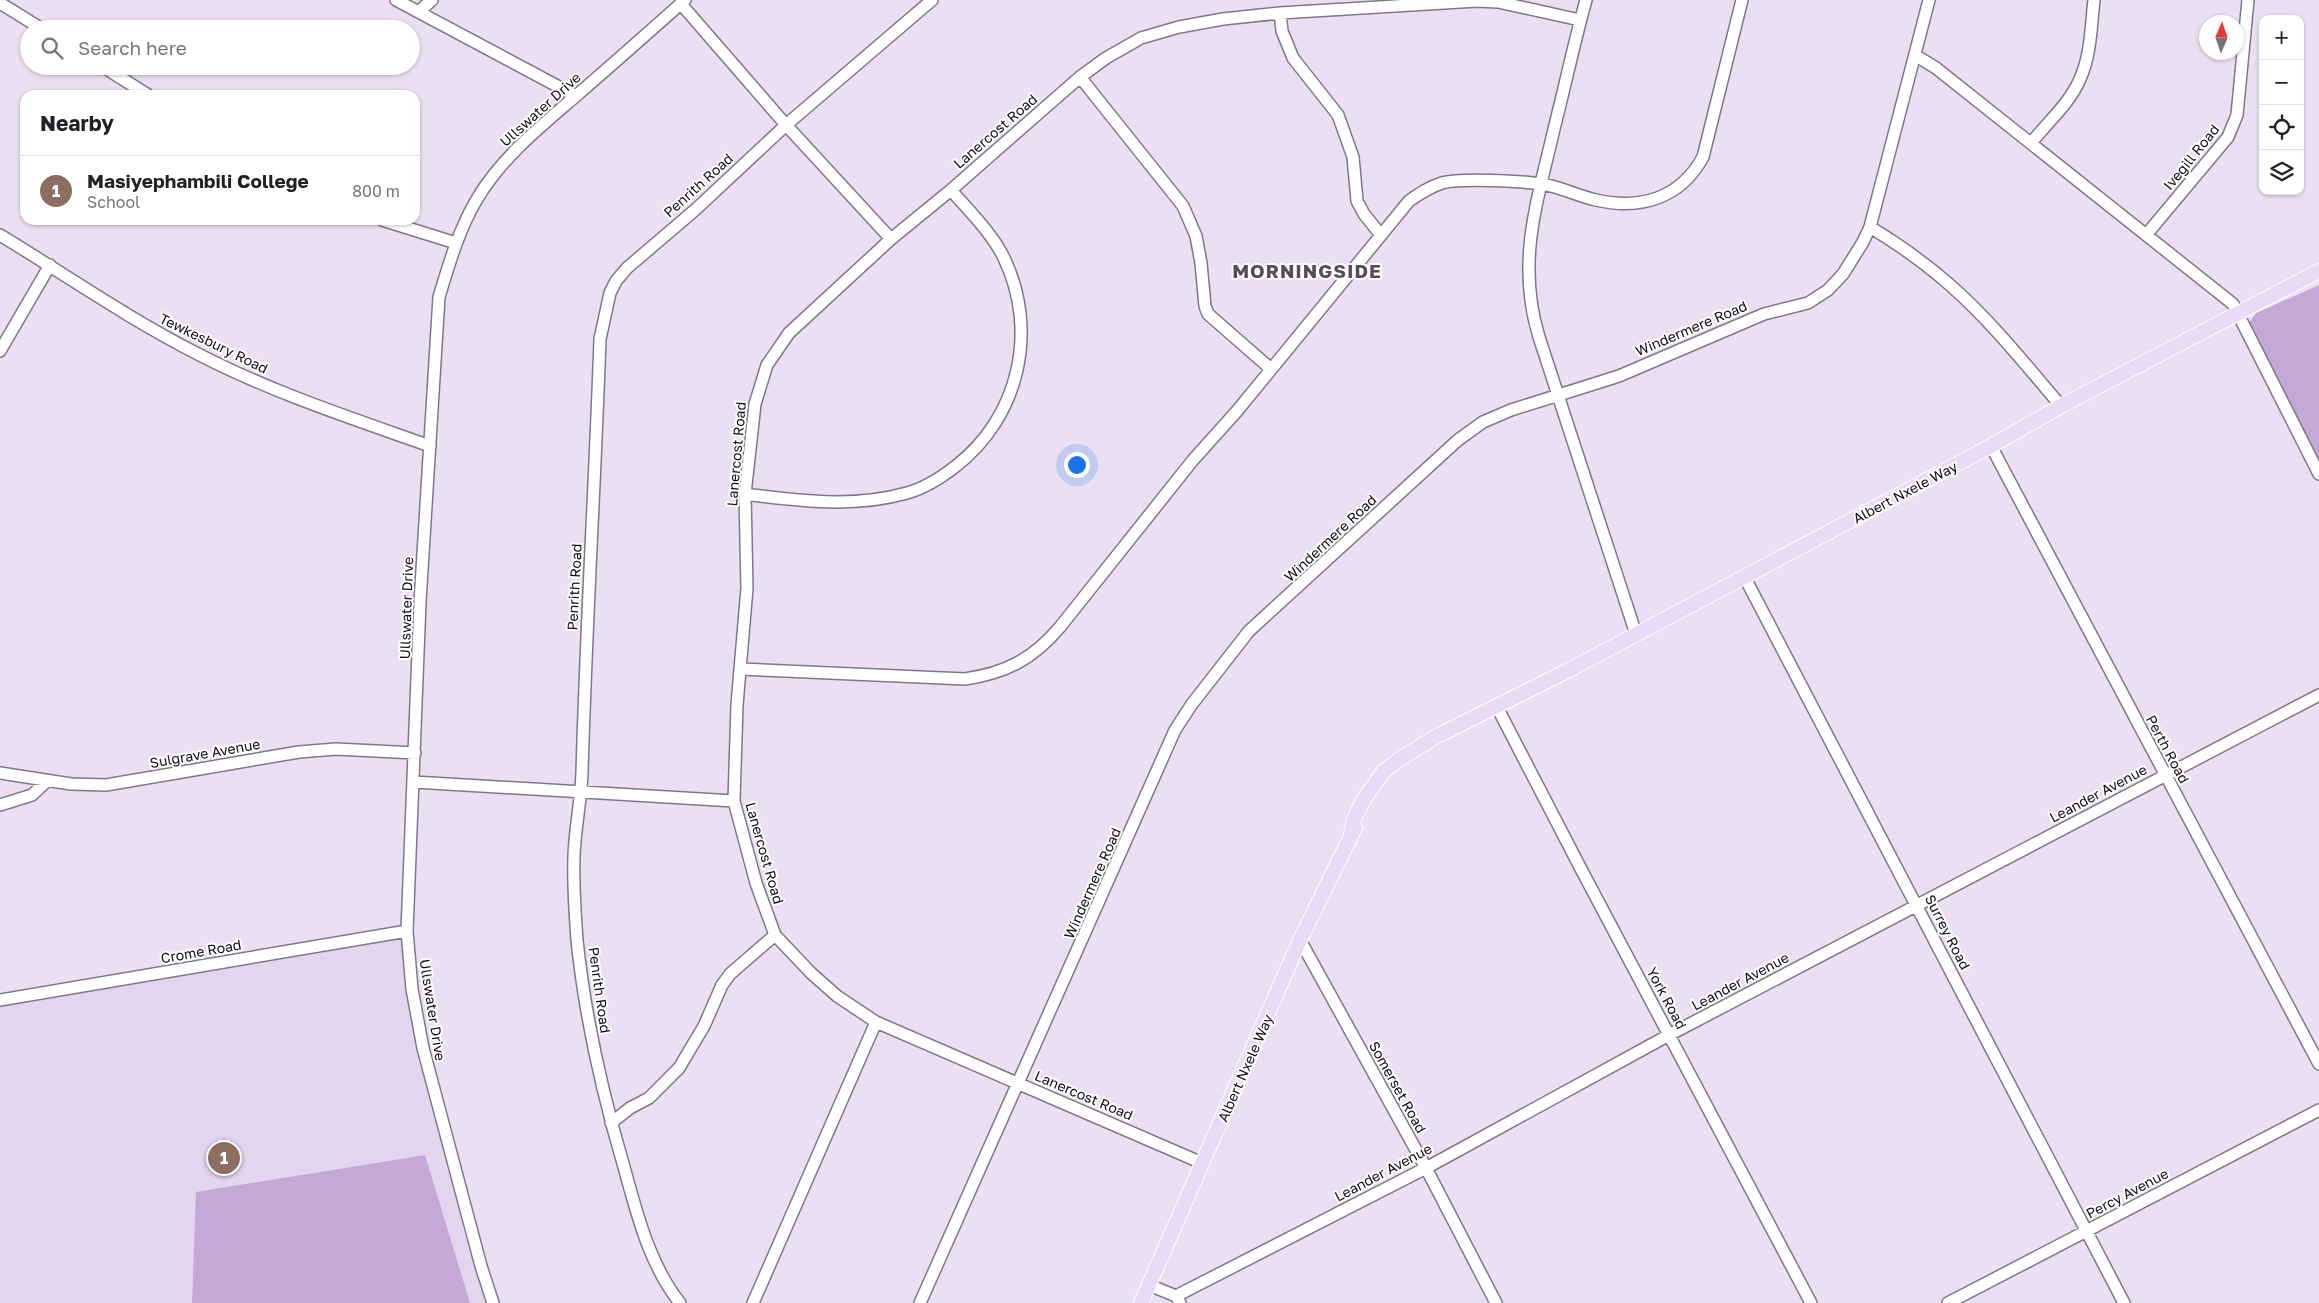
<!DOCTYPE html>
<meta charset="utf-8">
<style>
:root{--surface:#fff;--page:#f6f6f6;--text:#202124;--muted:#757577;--line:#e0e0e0;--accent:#538210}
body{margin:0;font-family:"Golos Text",sans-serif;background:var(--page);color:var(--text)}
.controls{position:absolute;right:15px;top:15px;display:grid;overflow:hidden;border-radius:10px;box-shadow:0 1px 4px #0004}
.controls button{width:45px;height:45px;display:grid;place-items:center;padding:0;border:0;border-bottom:1px solid var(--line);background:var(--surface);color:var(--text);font:25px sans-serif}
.compass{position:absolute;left:2199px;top:15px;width:45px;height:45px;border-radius:50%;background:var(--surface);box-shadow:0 1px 4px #0004;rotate:2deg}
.you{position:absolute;left:1076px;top:464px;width:18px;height:18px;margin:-12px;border:4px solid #fff;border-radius:50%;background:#1a73e8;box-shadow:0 0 0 8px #1a73e833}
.badge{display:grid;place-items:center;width:32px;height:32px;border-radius:50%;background:var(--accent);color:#fff;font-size:16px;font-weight:700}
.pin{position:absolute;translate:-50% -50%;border:2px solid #fff;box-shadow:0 1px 5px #0006}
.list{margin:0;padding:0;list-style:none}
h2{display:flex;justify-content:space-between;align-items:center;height:65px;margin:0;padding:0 20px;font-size:21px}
h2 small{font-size:16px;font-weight:400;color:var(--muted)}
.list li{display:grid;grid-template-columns:32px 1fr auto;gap:15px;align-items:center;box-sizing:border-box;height:70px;padding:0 20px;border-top:1px solid var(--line)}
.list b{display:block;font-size:19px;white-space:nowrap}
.list p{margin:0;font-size:16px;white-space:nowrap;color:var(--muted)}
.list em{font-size:16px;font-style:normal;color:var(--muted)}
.icon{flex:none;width:28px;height:28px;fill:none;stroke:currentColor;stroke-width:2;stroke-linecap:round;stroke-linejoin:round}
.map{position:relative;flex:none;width:2319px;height:1303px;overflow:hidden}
.search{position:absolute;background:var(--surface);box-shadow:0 1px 4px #0004;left:20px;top:20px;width:400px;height:55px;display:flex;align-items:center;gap:12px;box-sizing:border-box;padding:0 18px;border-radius:28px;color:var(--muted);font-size:19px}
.panel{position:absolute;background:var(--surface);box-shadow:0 1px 4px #0004;left:20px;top:90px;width:400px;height:135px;border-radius:15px}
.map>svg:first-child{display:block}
.built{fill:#e4d5ef}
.green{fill:#c4a9d8}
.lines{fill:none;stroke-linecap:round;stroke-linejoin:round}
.minor-casing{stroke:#817789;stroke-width:14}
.major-casing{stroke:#fff;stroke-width:16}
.minor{stroke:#fff;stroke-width:11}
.major{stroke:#eadaf5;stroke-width:14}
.labels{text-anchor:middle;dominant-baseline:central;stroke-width:4;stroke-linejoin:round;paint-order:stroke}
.street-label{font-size:14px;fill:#100d13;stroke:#fff}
.district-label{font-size:19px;font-weight:bold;letter-spacing:1px;fill:#564c5d;stroke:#fff}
</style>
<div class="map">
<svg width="2319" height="1303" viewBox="0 0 2319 1303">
<rect width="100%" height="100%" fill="#ebe0f3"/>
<path class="built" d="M405,934L409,989L488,1303H0V1003Z"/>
<path class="green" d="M2319,285V461L2249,323L2256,313Z
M425,1155L470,1303H192L196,1192Z"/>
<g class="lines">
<g class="minor-casing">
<path id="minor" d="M396,0L576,96
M1586,0C1574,43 1565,86 1554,129C1537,203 1516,262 1539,337L1636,634
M0,3L42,29
M681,4L786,125L891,239
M418,12L432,0
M1280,13L1282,31L1293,58L1338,115L1353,157L1357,201L1364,214L1380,234
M1915,55L1936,68L2233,304L2319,474
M102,66L148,95
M1080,77L1183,206L1196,236L1201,263L1205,306L1208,314L1271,369
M2031,143C2047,123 2070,103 2080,79C2091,55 2091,26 2094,0
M382,220L456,243
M1870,227C1898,244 1925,263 1950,285C1991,321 2026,365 2061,406
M0,235C66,275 129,319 198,354C271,392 351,418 430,446
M2146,235L2228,137L2237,115L2248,0
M0,351L50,265
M1991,446L2319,1064
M745,494C799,501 854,508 907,493C925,488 942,477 956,466C1019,417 1039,331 1004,258C992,233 969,211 951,190
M1744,576L2124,1303
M741,669L965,679C1006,673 1033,659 1060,627L1193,460L1237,411L1409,201C1419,194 1429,187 1442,183C1460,178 1521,181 1541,184C1559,186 1577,196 1596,200C1640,210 1680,199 1703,157L1742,0
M1497,707L1581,869L1811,1303
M0,773L71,784L106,785L299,752L336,749L415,753
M414,782L734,801
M0,805L32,795L47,781
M1300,940L1426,1168L1496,1303
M0,1000L407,931
M611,1123L630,1108L649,1098L679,1068L704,1026L722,985L730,974L775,935
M1202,1163L876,1022L837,996L811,973L775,935L756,883L734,801L737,705L747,588L745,494L755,404L767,365L789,333L891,239L951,190L1080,77L1106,58L1141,38L1179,27L1223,19L1280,13L1477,1L1498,2L1580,20
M1149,1285L1176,1296L1180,1303
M1176,1296L1426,1168L1669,1035L2319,695
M493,1303L481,1266L423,1048L412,989L407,931L420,602L439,297C449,264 459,229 477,199C502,157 541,126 577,95C613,64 649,32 685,0
M680,1303C649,1264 637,1214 624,1167C602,1092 585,1018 577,940C575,913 573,884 574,856C575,828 581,801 582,773C586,628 595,484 600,339L610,293L616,281L627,268L695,210L786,125L932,0
M753,1303L876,1022
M920,1303L1175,730L1192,704L1249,631L1458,440L1483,422L1511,410L1619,376L1764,314L1808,303L1828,290L1843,274L1863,242L1870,227L1929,0
M1948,1303L2319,1110"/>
</g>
<g class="major-casing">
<path id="major" d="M1351,834L1354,819L1364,799L1384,771L1401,758L1439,735L1569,670L1991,446L2061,406L2319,271
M1141,1303L1300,940L1355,828"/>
</g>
<use href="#minor" class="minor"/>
<use href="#major" class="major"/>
</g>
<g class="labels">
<g class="street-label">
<text transform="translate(540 109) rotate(-42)">Ullswater Drive</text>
<text transform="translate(995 131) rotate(-41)">Lanercost Road</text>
<text transform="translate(2191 157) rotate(-51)">Ivegill Road</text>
<text transform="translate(698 185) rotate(-42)">Penrith Road</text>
<text transform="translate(1691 328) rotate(-23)">Windermere Road</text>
<text transform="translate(214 343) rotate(26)">Tewkesbury Road</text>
<text transform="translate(736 454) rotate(-85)">Lanercost Road</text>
<text transform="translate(1905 492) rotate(-28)">Albert Nxele Way</text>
<text transform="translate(1330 538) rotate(-43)">Windermere Road</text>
<text transform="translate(574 587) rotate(-87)">Penrith Road</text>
<text transform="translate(406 608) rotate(-88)">Ullswater Drive</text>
<text transform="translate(2168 749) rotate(62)">Perth Road</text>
<text transform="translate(205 753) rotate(-10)">Sulgrave Avenue</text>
<text transform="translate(2098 793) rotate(-28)">Leander Avenue</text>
<text transform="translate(765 853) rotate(74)">Lanercost Road</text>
<text transform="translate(1092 883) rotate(-66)">Windermere Road</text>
<text transform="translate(1948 932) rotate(63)">Surrey Road</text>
<text transform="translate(201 951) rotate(-10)">Crome Road</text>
<text transform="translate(1740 981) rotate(-28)">Leander Avenue</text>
<text transform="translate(600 990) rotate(82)">Penrith Road</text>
<text transform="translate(1667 998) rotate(62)">York Road</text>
<text transform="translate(433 1010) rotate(81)">Ullswater Drive</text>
<text transform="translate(1245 1068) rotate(-66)">Albert Nxele Way</text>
<text transform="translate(1398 1087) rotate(61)">Somerset Road</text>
<text transform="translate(1084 1095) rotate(23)">Lanercost Road</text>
<text transform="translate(1383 1172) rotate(-28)">Leander Avenue</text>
<text transform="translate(2127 1193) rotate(-28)">Percy Avenue</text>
</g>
<g class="district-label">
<text x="1307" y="270">MORNINGSIDE</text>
</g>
</g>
</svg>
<div class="controls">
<button>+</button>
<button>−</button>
<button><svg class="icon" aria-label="locate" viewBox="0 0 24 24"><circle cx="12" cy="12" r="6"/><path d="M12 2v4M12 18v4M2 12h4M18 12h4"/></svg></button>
<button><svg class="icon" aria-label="layers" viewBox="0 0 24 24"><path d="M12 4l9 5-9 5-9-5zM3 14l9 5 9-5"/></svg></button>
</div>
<svg class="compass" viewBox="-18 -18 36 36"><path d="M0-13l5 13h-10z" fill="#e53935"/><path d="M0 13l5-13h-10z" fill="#757577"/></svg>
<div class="you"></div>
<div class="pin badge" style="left:224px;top:1158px;background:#8d6e63">1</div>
<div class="search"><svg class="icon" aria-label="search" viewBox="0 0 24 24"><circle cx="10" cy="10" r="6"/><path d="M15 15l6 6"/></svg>Search here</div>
<section class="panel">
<h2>Nearby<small></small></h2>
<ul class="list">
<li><span class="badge" style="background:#8d6e63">1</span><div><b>Masiyephambili College</b><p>School</p></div><em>800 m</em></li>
</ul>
</section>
</div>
